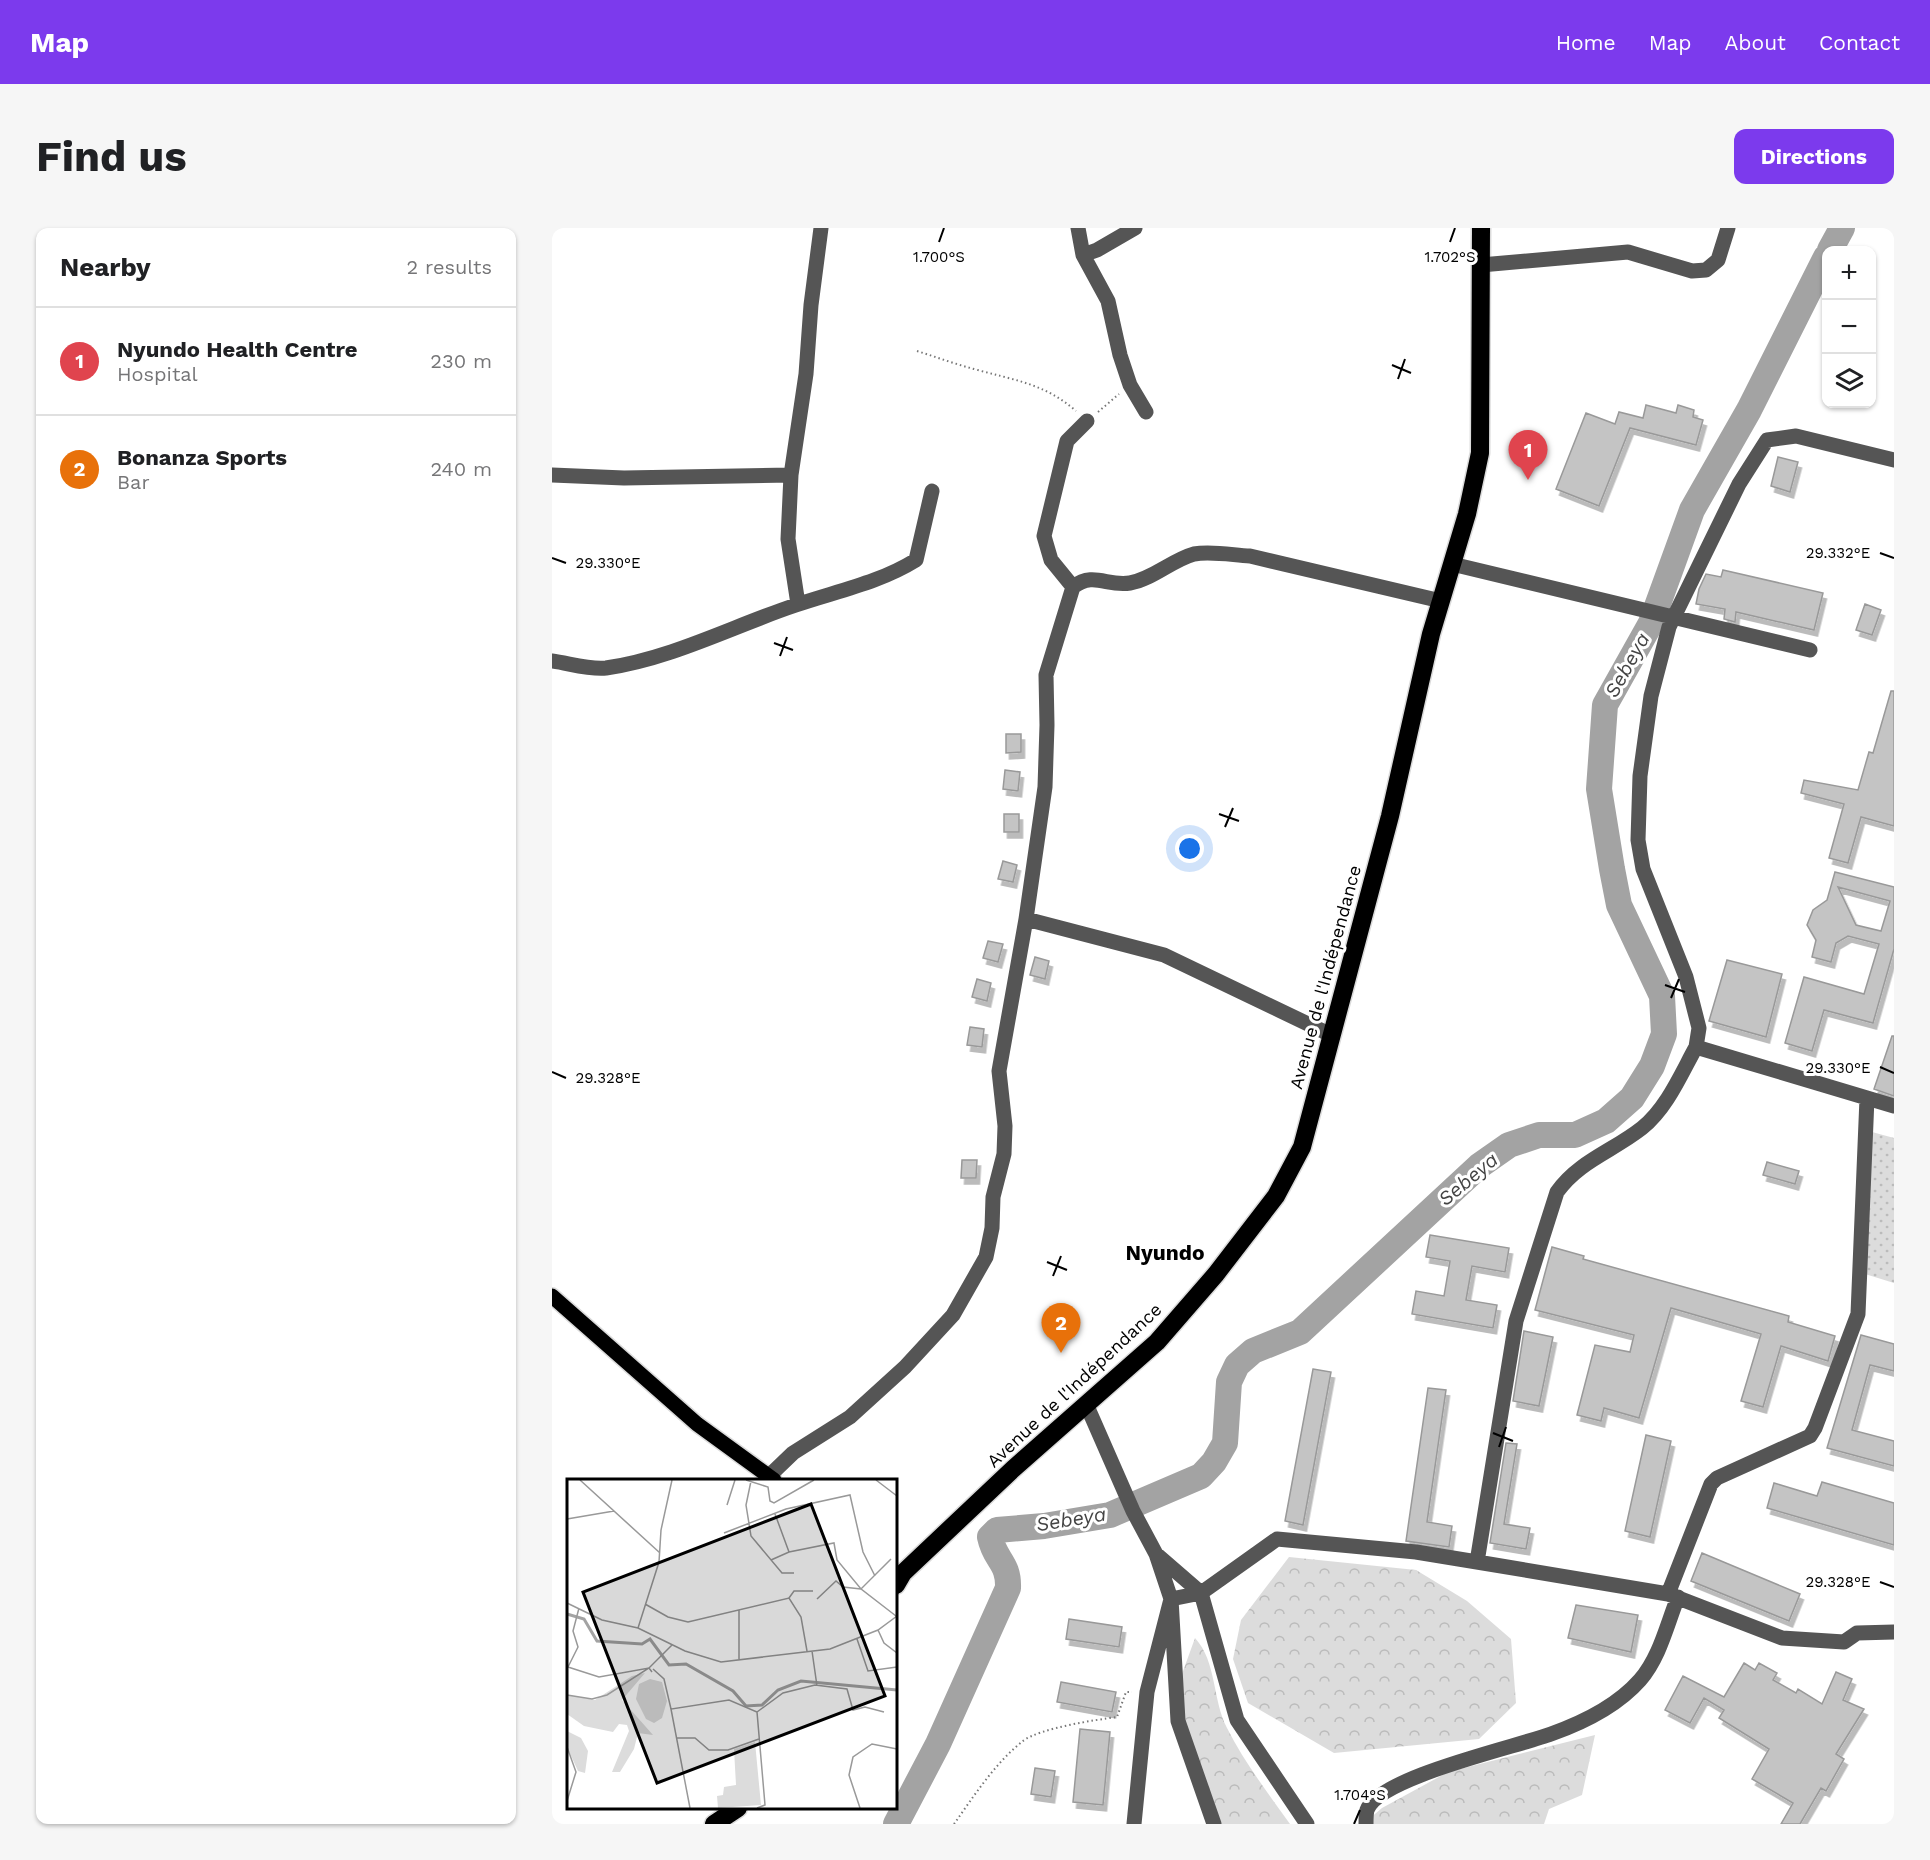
<!DOCTYPE html>
<meta charset="utf-8">
<style>
:root{--surface:#fff;--page:#f6f6f6;--text:#202124;--muted:#757577;--line:#e0e0e0;--accent:#7c3aed}
body{margin:0;font-family:"Work Sans",sans-serif;background:var(--page);color:var(--text)}
.controls{position:absolute;right:18px;top:18px;display:grid;overflow:hidden;border-radius:12px;box-shadow:0 2px 4px #0004}
.controls button{width:54px;height:54px;display:grid;place-items:center;padding:0;border:0;border-bottom:2px solid var(--line);background:var(--surface);color:var(--text);font:30px sans-serif}
.you{position:absolute;left:638px;top:621px;width:21px;height:21px;margin:-15px;border:4px solid #fff;border-radius:50%;background:#1a73e8;box-shadow:0 0 0 9px #1a73e833}
.badge{display:grid;place-items:center;width:39px;height:39px;border-radius:50%;background:var(--accent);color:#fff;font-size:20px;font-weight:700}
.pin{position:absolute;translate:-50% -50px;filter:drop-shadow(0 2px 3px #0008)}
.pin::after{content:'';position:absolute;top:32px;width:21px;height:18px;background:inherit;clip-path:polygon(0 0,100% 0,50% 100%)}
.list{margin:0;padding:0;list-style:none}
h2{display:flex;justify-content:space-between;align-items:center;height:78px;margin:0;padding:0 24px;font-size:26px}
h2 small{font-size:20px;font-weight:400;color:var(--muted)}
.list li{display:grid;grid-template-columns:39px 1fr auto;gap:18px;align-items:center;box-sizing:border-box;height:108px;padding:0 24px;border-top:2px solid var(--line)}
.list b{display:block;font-size:22px;white-space:nowrap}
.list p{margin:0;font-size:20px;white-space:nowrap;color:var(--muted)}
.list em{font-size:20px;font-style:normal;color:var(--muted)}
.icon{flex:none;width:33px;height:33px;fill:none;stroke:currentColor;stroke-width:2;stroke-linecap:round;stroke-linejoin:round}
.map{position:relative;flex:none;width:1342px;height:1596px;overflow:hidden;border-radius:12px}
header{display:flex;align-items:center;gap:36px;box-sizing:border-box;height:84px;padding:0 30px;background:var(--accent);color:#fff}
header strong{font-size:28px}
nav{display:flex;gap:33px;margin-inline-start:auto;font-size:21px}
.intro{display:flex;align-items:center;justify-content:space-between;box-sizing:border-box;height:144px;padding:0 36px}
h1{margin:0;font-size:42px}
.button{padding:15px 27px;border-radius:12px;background:var(--accent);color:#fff;font-size:21px;font-weight:700}
main{display:flex;gap:36px;padding:0 36px}
aside{flex:1;background:var(--surface);border-radius:12px;box-shadow:0 2px 4px #0004}
.map>svg:first-child{display:block}
.grass{fill:url(#grass-dots)}
.forest{fill:url(#forest-crowns)}
.lines{fill:none;stroke-linecap:round;stroke-linejoin:round}
.river{stroke:#a3a3a3;stroke-width:26}
.building{fill:#c4c4c4;stroke:#999;stroke-width:1.5;fill-rule:evenodd;filter:url(#shadow)}
.major-casing{stroke:#dbdbdb;stroke-width:18}
.highway-casing{stroke:#dbdbdb;stroke-width:21}
.path{stroke:#777;stroke-width:2;stroke-dasharray:1.5 3;stroke-linecap:butt}
.minor{stroke:#555;stroke-width:15}
.major{stroke:#000;stroke-width:15}
.highway{stroke:#000;stroke-width:18}
.ticks{fill:none;stroke:#000;stroke-width:2}
.labels{text-anchor:middle;dominant-baseline:central;stroke-width:6;stroke-linejoin:round;paint-order:stroke}
.street-label{font-size:18px;fill:#000;stroke:#fff}
.water-label{font-size:20px;font-style:italic;fill:#444;stroke:#fff}
.quarter-label{font-size:21px;font-weight:bold;fill:#000;stroke:#fff}
.inset-river{fill:none;stroke:#a3a3a3;stroke-width:3}
.inset-road{fill:none;stroke:#999;stroke-width:1.5}
.view{fill:#000;fill-opacity:0.15;stroke:#000;stroke-width:3}
.inset-edge{fill:none;stroke:#000;stroke-width:3}
.ticks-label{font-size:15px;text-anchor:middle;fill:#000;stroke:#fff;stroke-width:6;stroke-linejoin:round;paint-order:stroke}
</style>
<header>
<strong>Map</strong>
<nav><a>Home</a><a>Map</a><a>About</a><a>Contact</a></nav>
</header>
<div class="intro"><h1>Find us</h1><a class="button">Directions</a></div>
<main>
<aside>
<h2>Nearby<small>2 results</small></h2>
<ul class="list">
<li><span class="badge" style="background:#e0444e">1</span><div><b>Nyundo Health Centre</b><p>Hospital</p></div><em>230 m</em></li>
<li><span class="badge" style="background:#e8710a">2</span><div><b>Bonanza Sports</b><p>Bar</p></div><em>240 m</em></li>
</ul>
</aside>
<div class="map">
<svg width="1342" height="1596" viewBox="0 0 1342 1596">
<defs>
<pattern id="grass-dots" width="8" height="8" patternUnits="userSpaceOnUse" patternTransform="scale(1.5)"><rect width="8" height="8" fill="#dcdcdc"/><path d="M2 2h.1M6 6h.1" fill="none" stroke="#bbb" stroke-width="1.8" stroke-linecap="round"/></pattern>
<pattern id="forest-crowns" width="20" height="18" patternUnits="userSpaceOnUse" patternTransform="scale(1.5)"><rect width="20" height="18" fill="#dcdcdc"/><path d="M2 6a3 3 0 1 1 6 0M12 15a3 3 0 1 1 6 0" fill="none" stroke="#bbb"/></pattern>
<filter id="shadow"><feDropShadow dx="3.5" dy="6" stdDeviation="0" flood-color="#0004"/></filter>
</defs>
<rect width="100%" height="100%" fill="#fff"/>
<path class="grass" d="M1320,904L1342,910V1055L1313,1046Z"/>
<path class="forest" d="M737,1329L864,1342L915,1373L959,1411L964,1475L927,1511L782,1525L696,1475L681,1431L689,1392Z
M643,1410C665,1434 660,1471 675,1500C692,1534 716,1565 738,1596H664L632,1498L630,1446Z
M1043,1507L1030,1567L997,1581L992,1596H811L830,1580L896,1544Z"/>
<g class="lines">
<path class="river" d="M1278,22L1290,0
M344,1596L386,1516L456,1360C457,1334 443,1333 438,1309L445,1302L492,1298L558,1287L649,1248L662,1234L673,1215L677,1154L685,1137L701,1123L748,1104L927,938L957,917L987,907H1023L1054,893L1080,870L1100,838L1112,806L1110,768L1067,677L1060,641L1047,561L1053,477L1099,395L1140,282L1197,182L1274,29"/>
</g>
<path class="building" d="M1094,177L1124,185L1126,177L1142,182L1141,189L1151,192L1144,217L1078,200L1047,278L1004,261L1034,185L1063,196L1067,184L1091,190Z
M1226,229L1246,234L1238,264L1219,258Z
M1171,342L1271,365L1262,402L1184,384L1183,394L1172,391L1173,381L1144,376L1147,361L1154,346L1169,349Z
M1313,376L1329,382L1320,407L1304,402Z
M1339,463H1342V598L1309,589L1296,635L1277,630L1292,576L1249,565L1252,552L1306,562L1317,524L1321,525Z
M454,506H469V524L454,525Z
M453,542L468,544L466,563L451,561Z
M452,586H467V604H452Z
M451,633L465,637L461,654L446,651Z
M1283,644L1342,659V721L1321,795L1272,782L1260,823L1233,815L1252,749L1312,766L1327,716L1296,708L1284,715L1279,734L1260,729L1264,712L1255,697L1261,682L1275,672ZM1286,659L1338,673L1329,703L1304,697Z
M436,713L451,716L446,734L431,730Z
M483,729L497,733L493,751L478,747Z
M1175,732L1230,746L1214,809L1157,793Z
M425,751L439,755L435,773L420,769Z
M418,799L432,801L430,819L415,817Z
M1340,808H1342V868L1322,861Z
M410,932H425L424,950H409Z
M1215,934L1247,943L1243,956L1211,947Z
M878,1007L957,1020L953,1044L920,1038L914,1072L945,1077L941,1100L860,1086L864,1063L892,1068L898,1033L874,1029Z
M1000,1019L1032,1028L1031,1031L1237,1088L1236,1094L1283,1108L1276,1133L1229,1118L1211,1179L1189,1173L1209,1106L1119,1080L1087,1190L1052,1180L1049,1193L1025,1187L1043,1117L1078,1124L1082,1107L983,1082Z
M972,1103L1001,1109L987,1178L961,1173Z
M1309,1107L1342,1116V1143L1318,1137L1300,1202L1342,1213V1238L1275,1220Z
M761,1141L779,1144L751,1297L733,1293Z
M876,1160L894,1162L875,1294L900,1298L897,1319L854,1313Z
M1094,1207L1119,1213L1098,1309L1073,1303Z
M954,1215L965,1216L952,1296L978,1300L974,1321L938,1315Z
M1270,1254L1342,1275V1317L1215,1280L1222,1255L1265,1268Z
M1150,1325L1248,1366L1237,1393L1139,1353Z
M1024,1377L1086,1387L1079,1424L1016,1410Z
M517,1391L570,1399L567,1419L514,1411Z
M1192,1435L1203,1442L1207,1435L1225,1445L1221,1452L1244,1465L1246,1461L1270,1476L1284,1444L1300,1451L1291,1472L1312,1481L1284,1526L1292,1531L1274,1563L1269,1560L1248,1596H1229L1241,1575L1200,1551L1217,1521L1167,1490L1172,1482L1152,1470L1138,1495L1113,1482L1131,1448L1172,1469Z
M509,1454L564,1464L560,1484L505,1474Z
M528,1501L558,1504L551,1577L521,1574Z
M483,1540L503,1543L499,1569L479,1566Z"/>
<g class="lines">
<g class="major-casing">
<path id="major" d="M0,1068L145,1196L222,1252"/>
</g>
<g class="highway-casing">
<path id="highway" d="M344,1357L351,1345L461,1241L605,1114L664,1046L724,968L750,919L838,588L879,406L915,286L928,225L929,0
M162,1596L186,1580"/>
</g>
<path class="path" d="M365,123C384,129 403,136 422,141C461,152 492,155 524,183
M546,184L567,166
M402,1596C422,1568 443,1535 471,1513C488,1500 543,1492 565,1489L574,1464H580"/>
<path class="minor" d="M526,0L531,27
M583,0L545,22L531,27L556,73L568,127L578,157L594,184
M929,37L1076,24L1140,43L1154,42L1166,32L1176,0
M0,247L72,250L239,247
M900,336L1258,422
M521,359L499,332L492,308L515,213L535,193
M246,376L236,311L239,247L254,146L259,77L269,0
M0,433C16,435 38,442 54,440C121,430 181,398 244,377C285,363 327,355 364,332L380,263
M474,691L612,727L779,807
M1144,819L1147,800L1134,749L1091,641L1086,612L1088,548L1099,468L1117,399L1187,256L1215,212L1244,208L1342,232
M1342,878L1144,819C1129,846 1115,880 1090,900C1061,923 1027,933 1005,964L964,1093L925,1334L1116,1366L1230,1410L1292,1414L1305,1405L1342,1404
M535,1178L581,1283L604,1326L619,1371L626,1493L662,1596
M216,1249L241,1225L298,1189L353,1139L401,1087L434,1029L440,1000L441,969L452,926L453,898L447,843L474,691L493,559L495,497L494,447L521,359C542,343 555,359 578,355C601,351 620,332 642,326C659,323 680,327 698,328L889,373
M604,1326L649,1365L725,1311L864,1324L925,1334
M1116,1366L1159,1256L1165,1250L1258,1208L1263,1200L1306,1086L1315,870
M582,1596L595,1464L619,1371L649,1365L685,1492L755,1596
M814,1596C814,1592 814,1586 815,1582C827,1549 964,1519 999,1506C1030,1495 1066,1477 1088,1452C1108,1429 1115,1396 1126,1369"/>
<use href="#major" class="major"/>
<use href="#highway" class="highway"/>
</g>
<path class="ticks" d="M387,14L392,0M898,14L903,0M840,137L859,145M846,151L853,131M1328,325L1342,330M0,330L14,335M222,415L241,422M228,428L235,409M667,586L687,593M673,599L681,580M1113,757L1133,764M1119,770L1127,751M1328,839L1342,845M0,844L14,850M495,1034L515,1042M501,1048L509,1028M941,1205L961,1213M947,1219L954,1199M1328,1354L1342,1359M802,1596L808,1582"/>
<g class="labels">
<g class="street-label">
<text transform="translate(773 749) rotate(-75)">Avenue de l'Indépendance</text>
<text transform="translate(522 1157) rotate(-43)">Avenue de l'Indépendance</text>
</g>
<g class="water-label">
<text transform="translate(1075 437) rotate(-61)">Sebeya</text>
<text transform="translate(916 951) rotate(-40)">Sebeya</text>
<text transform="translate(519 1291) rotate(-9)">Sebeya</text>
</g>
<g class="quarter-label">
<text x="613" y="1024">Nyundo</text>
</g>
</g>
<g transform="translate(15 1251)">
<rect width="330" height="330" fill="#fff"/>
<path d="M188,263L194,326L151,329L150,317L156,316L157,308L169,306L167,270Z" fill="#dcdcdc"/>
<path d="M78,194L55,221L86,256L71,254L67,270L53,293H45L62,252L60,246L52,245L46,253L17,247L0,235V216L28,221L65,197ZM83,200L95,203L100,222L95,239L87,244L79,240L69,220L72,205ZM0,252L14,259L21,272L18,294L11,292L0,268Z" fill="#dcdcdc"/>
<path class="inset-river" d="M0,135L17,140L30,162L75,165L83,160L102,186L119,185L166,212L179,227L195,226L211,211L234,202L330,211"/>
<path class="inset-road" d="M13,1L93,74M179,1L201,8L203,22L207,24L247,1M309,1L330,17M184,2L179,26L184,57L215,94H227M160,26L168,1M208,35L222,73M0,40L47,32M157,54L219,30L283,16L296,73L308,97M204,81L222,73L267,64L270,81L294,110L324,80M222,119L227,112H246M250,120L269,102L276,108L294,110L329,137M0,124L35,141L71,149L118,172L154,183L263,170L311,151L330,137M78,125L101,138L121,143L222,119L234,138L240,172M12,129L6,152L11,168L1,188L32,198L82,189L85,193M172,131V180M71,149L92,83L94,51L105,1M311,151L317,164L330,174M290,160L301,192L330,188M245,172L250,207M86,190L97,200L104,230M0,216L25,220L40,216L82,189L105,166M190,233L216,214L248,206L280,210L286,231L298,228L317,233M110,259H128L142,271H161L192,260M0,268L9,293L0,322M123,329L104,230L162,221L190,233L198,326L190,329M293,329L282,296L286,278L305,265L330,270"/>
<path class="view" d="M244,25L318,217L90,304L16,113Z"/>
<rect width="330" height="330" class="inset-edge"/>
</g>
<g class="ticks-label">
<text x="898" y="34">1.702°S</text>
<text x="387" y="34">1.700°S</text>
<text x="1286" y="330">29.332°E</text>
<text x="56" y="340">29.330°E</text>
<text x="1286" y="845">29.330°E</text>
<text x="56" y="855">29.328°E</text>
<text x="1286" y="1359">29.328°E</text>
<text x="808" y="1572">1.704°S</text>
</g>
</svg>
<div class="controls">
<button>+</button>
<button>−</button>
<button><svg class="icon" aria-label="layers" viewBox="0 0 24 24"><path d="M12 4l9 5-9 5-9-5zM3 14l9 5 9-5"/></svg></button>
</div>
<div class="you"></div>
<div class="pin badge" style="left:976px;top:252px;background:#e0444e">1</div>
<div class="pin badge" style="left:509px;top:1125px;background:#e8710a">2</div>
</div>
</main>
